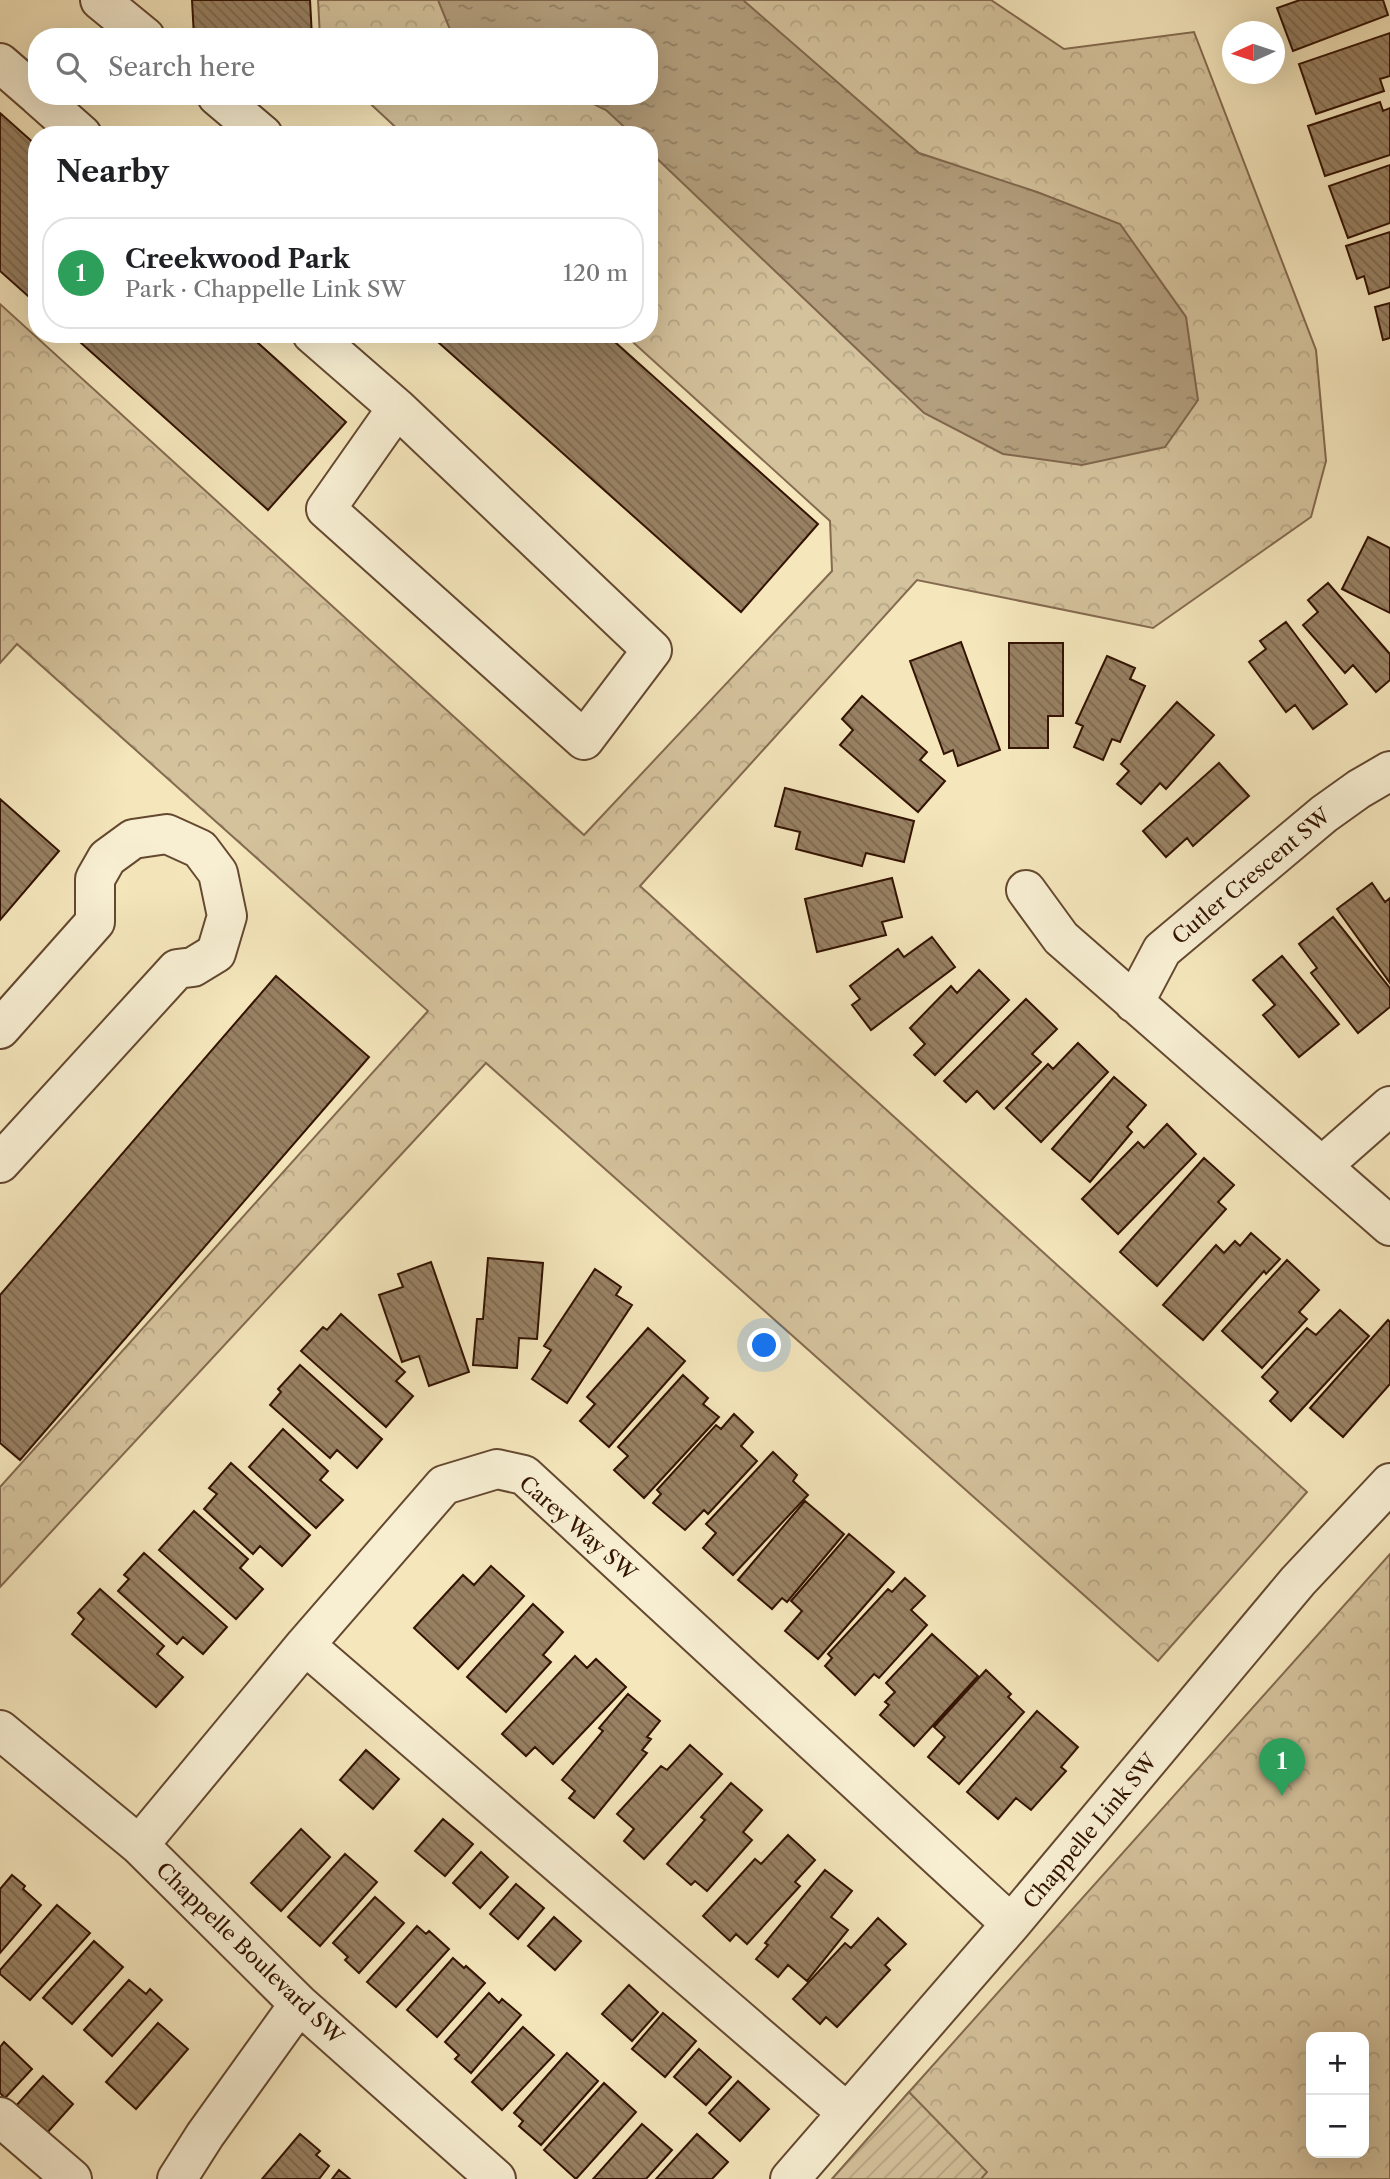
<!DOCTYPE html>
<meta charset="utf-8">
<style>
:root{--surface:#fff;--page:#f2f2f2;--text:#202124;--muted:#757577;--line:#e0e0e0;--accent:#8f2418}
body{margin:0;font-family:"Libre Caslon Text",serif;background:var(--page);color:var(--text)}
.controls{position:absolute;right:21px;bottom:21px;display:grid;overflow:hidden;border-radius:14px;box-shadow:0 7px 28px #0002}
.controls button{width:63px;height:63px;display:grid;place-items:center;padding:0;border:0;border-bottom:2px solid var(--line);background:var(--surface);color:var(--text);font:35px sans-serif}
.compass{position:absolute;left:1222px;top:21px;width:63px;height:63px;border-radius:50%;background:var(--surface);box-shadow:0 7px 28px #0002;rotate:267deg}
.you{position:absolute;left:765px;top:1346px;width:24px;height:24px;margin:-18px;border:5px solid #fff;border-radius:50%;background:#1a73e8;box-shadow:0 0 0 10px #1a73e833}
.badge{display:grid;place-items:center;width:46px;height:46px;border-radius:50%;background:var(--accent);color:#fff;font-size:23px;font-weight:700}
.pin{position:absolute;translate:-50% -58px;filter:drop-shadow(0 2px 4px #0008)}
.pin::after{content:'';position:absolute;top:37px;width:24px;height:21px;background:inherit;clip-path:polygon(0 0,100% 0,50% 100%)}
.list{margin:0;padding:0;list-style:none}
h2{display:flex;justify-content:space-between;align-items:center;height:91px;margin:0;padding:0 28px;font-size:30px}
h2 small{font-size:23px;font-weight:400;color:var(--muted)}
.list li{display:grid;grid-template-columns:46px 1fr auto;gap:21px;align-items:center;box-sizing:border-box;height:112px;margin:0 14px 14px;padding:0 14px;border:2px solid var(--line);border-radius:28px}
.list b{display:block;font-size:26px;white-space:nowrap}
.list p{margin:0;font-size:23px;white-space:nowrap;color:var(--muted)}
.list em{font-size:23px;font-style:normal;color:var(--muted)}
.icon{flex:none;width:38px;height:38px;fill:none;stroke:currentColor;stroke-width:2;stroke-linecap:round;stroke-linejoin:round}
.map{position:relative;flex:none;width:1390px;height:2179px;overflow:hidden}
.search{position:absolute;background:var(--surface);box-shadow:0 7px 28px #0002;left:28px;top:28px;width:630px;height:77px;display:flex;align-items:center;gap:18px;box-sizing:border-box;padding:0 24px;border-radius:28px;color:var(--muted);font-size:26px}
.panel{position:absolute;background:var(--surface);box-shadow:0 7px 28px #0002;left:28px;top:126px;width:630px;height:217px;border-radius:28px}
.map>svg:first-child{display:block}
.forest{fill:url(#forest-crowns);stroke:#846a4f;stroke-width:2;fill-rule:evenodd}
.garden{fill:url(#garden-furrows);stroke:#846a4f;stroke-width:2}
.water{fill:url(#water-ripples);stroke:#80664c;stroke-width:2}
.building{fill:url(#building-back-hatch);stroke:#331302;stroke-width:2}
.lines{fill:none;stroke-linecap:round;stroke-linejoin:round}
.minor-casing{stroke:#644830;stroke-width:42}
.minor{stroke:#f8efd3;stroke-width:38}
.labels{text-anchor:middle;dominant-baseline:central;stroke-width:5;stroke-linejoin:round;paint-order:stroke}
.street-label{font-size:21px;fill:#331302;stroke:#f8efd3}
</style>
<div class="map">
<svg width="1390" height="2179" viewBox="0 0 1390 2179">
<defs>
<pattern id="forest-crowns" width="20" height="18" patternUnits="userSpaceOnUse" patternTransform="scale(1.75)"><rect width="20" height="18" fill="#d4c29c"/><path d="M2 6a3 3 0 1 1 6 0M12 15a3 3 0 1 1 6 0" fill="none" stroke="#b6a685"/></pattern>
<pattern id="garden-furrows" width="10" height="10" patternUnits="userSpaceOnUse" patternTransform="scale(1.75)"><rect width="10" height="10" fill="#d4c29c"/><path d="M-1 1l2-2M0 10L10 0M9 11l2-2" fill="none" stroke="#b6a685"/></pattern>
<pattern id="water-ripples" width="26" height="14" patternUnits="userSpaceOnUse" patternTransform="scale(1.75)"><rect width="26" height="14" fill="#b39e7d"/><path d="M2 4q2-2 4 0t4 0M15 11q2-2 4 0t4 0" fill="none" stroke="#928064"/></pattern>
<pattern id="building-back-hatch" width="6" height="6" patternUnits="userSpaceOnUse" patternTransform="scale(1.75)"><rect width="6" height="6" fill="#988163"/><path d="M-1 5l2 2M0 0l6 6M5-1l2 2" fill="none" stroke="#7d684f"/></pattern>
</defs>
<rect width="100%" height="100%" fill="#f5e6bc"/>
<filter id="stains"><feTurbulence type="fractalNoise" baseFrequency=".00286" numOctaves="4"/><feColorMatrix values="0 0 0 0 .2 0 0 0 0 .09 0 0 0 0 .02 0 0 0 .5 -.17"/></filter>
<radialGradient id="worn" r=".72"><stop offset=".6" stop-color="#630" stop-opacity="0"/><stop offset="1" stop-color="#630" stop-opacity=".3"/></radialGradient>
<path class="forest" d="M318,0H991L1064,49L1194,32L1316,350L1326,461L1311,517L1153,628L917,580L640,886L1307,1492L1158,1661L486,1063L0,1587V1487L428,1011L17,644L0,663V304L584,835L832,571L830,521L624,334H649V135H404L362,96H649V37H320Z
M1390,1554V2179H832L909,2092ZM1311,2037H1364V2153H1311Z"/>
<path class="garden" d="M909,2092L987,2172L981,2179H832Z"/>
<path class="water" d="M438,0H743L919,153L1037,192L1120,224L1186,317L1198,400L1165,447L1082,465L1003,454L924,413L649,151V135H633L606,110L577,96H649V37H453Z"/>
<path class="building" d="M192,0H310L312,37H194Z
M1300,0H1383L1388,15L1293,51L1277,8Z
M1390,33V76L1380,79L1384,91L1316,114L1299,64Z
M1380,102L1383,111L1390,108V155L1325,176L1308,126Z
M0,113L37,146V304L0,271Z
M1390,165V223L1348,238L1329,186Z
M1390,232V287L1369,294L1364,276L1357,279L1346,246Z
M1390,303V338L1383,340L1375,307Z
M71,334H248L346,422L268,510Z
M429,334H606L818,524L741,612Z
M1368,537L1390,548V613L1342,589Z
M1328,583L1390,654V680L1376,692L1353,665L1345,673L1303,625L1318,612L1308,600Z
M1286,622L1347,704L1313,729L1295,705L1286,712L1249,662L1266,649L1260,641Z
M961,642L1000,750L958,766L953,750L944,754L910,661Z
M1009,643H1063V716H1048V748H1009Z
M1107,656L1135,668L1130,679L1145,686L1120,742L1112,739L1103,760L1074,747L1083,726L1076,723Z
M862,696L927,752L920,760L945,781L918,812L840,745L853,730L842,719Z
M1177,702L1214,735L1166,789L1160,783L1141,804L1117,784L1129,771L1121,764Z
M1219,763L1249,796L1193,846L1187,838L1166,857L1143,831Z
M785,788L914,821L904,862L866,853L862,866L796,849L800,832L775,826Z
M0,799L59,851L0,920Z
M892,878L902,917L882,922L886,935L817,952L805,899Z
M1372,883L1385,902L1390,898V983L1337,909Z
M1333,917L1390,988V1007L1358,1033L1311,973L1317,968L1299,944Z
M932,937L955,967L871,1030L852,1005L860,999L850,986L898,949L904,957Z
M1282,956L1339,1024L1299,1057L1263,1015L1275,1005L1253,980Z
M979,970L1009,1000L935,1075L914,1055L925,1044L910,1028L951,986L957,993Z
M276,976L369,1057L20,1460L0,1443V1295Z
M1026,999L1057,1029L1032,1054L1041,1062L994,1109L977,1091L966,1102L944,1081Z
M1078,1043L1108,1072L1041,1142L1006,1108L1048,1064L1053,1069Z
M1114,1077L1146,1105L1127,1127L1132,1132L1090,1182L1052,1149Z
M1167,1124L1196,1154L1118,1234L1082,1199L1138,1142L1144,1148Z
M1204,1158L1234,1185L1218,1202L1226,1209L1157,1286L1120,1252Z
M1251,1233L1280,1259L1266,1274L1264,1271L1203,1340L1163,1305L1216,1245L1224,1253L1235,1241L1240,1246Z
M488,1258L543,1263L537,1339L519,1338L517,1368L473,1365L477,1319H483Z
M1287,1260L1319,1290L1299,1312L1307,1319L1262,1368L1222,1331Z
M431,1262L469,1372L429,1386L419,1356L402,1362L379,1295L403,1287L398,1274Z
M595,1269L621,1287L616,1295L632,1305L567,1403L532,1379L551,1350L544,1346Z
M1340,1310L1369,1336L1291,1421L1270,1401L1278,1392L1262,1377L1307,1328L1316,1335Z
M341,1314L405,1372L396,1381L413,1396L386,1427L301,1351L323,1327L327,1330Z
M1388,1320L1390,1322V1384L1343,1437L1310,1408Z
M648,1328L685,1361L609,1447L580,1421L595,1404L587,1397Z
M300,1365L382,1439L357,1468L337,1450L330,1458L270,1405L281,1392L278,1389Z
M683,1375L708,1398L703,1404L719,1417L644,1498L614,1470L628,1456L618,1447Z
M734,1414L753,1432L741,1446L757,1461L708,1514L704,1510L685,1530L653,1503L661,1494L657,1490L716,1425L721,1429Z
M283,1429L328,1471L320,1480L343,1500L316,1528L249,1467Z
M773,1452L797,1475L793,1481L808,1495L733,1575L703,1548L716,1533L706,1524Z
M231,1463L310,1535L282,1566L260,1546L253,1554L204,1509L217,1494L209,1488Z
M805,1501L844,1534L787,1602L782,1598L772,1609L738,1580Z
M194,1511L248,1559L240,1568L263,1589L236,1619L159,1550Z
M849,1534L894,1572L818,1659L785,1631L802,1611L791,1601Z
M144,1553L227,1627L203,1654L183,1637L177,1644L118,1591L129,1579L124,1575Z
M491,1566L524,1596L458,1669L414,1628L463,1575L474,1585Z
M905,1578L925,1596L911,1610L927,1625L879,1678L874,1674L855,1695L825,1666L832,1658L828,1654L888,1589L892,1592Z
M100,1589L164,1646L157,1654L183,1677L156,1707L72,1634L84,1619L78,1613Z
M533,1604L563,1632L543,1655L551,1662L506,1712L467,1677Z
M932,1634L978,1676L914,1746L880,1715L889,1705L885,1702L895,1692L886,1683Z
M575,1656L587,1668L596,1659L626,1687L553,1764L535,1747L526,1756L502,1734Z
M986,1670L1011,1694L1008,1697L1024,1712L959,1784L928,1757L945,1737L934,1727Z
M628,1694L660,1721L647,1737L651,1739L642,1750L647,1753L594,1818L569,1798L575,1791L562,1780L603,1731L599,1728Z
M1037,1711L1078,1747L1061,1767L1066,1771L1031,1810L1016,1798L998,1819L967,1792Z
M690,1745L722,1774L644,1859L624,1841L634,1829L617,1814L661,1766L667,1770Z
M366,1750L399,1779L373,1809L340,1780Z
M731,1783L762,1810L743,1832L752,1840L707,1891L695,1881L691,1885L667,1864L705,1820L701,1817Z
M443,1819L473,1844L445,1876L415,1851Z
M301,1829L330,1857L281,1911L251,1883Z
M788,1835L815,1860L795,1882L800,1886L747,1944L736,1934L730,1941L703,1916L755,1859L761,1864Z
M481,1852L508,1877L480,1908L453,1883Z
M345,1854L377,1882L320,1946L288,1917Z
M825,1870L852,1891L831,1917L848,1930L807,1981L788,1965L778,1977L756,1959L768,1945L765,1943Z
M12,1875L25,1886L23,1889L41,1905L0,1953V1889Z
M516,1884L544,1908L518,1939L490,1914Z
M375,1897L404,1923L359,1973L345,1960L348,1957L333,1943Z
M57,1905L90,1933L30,2000L0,1974V1970Z
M554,1917L581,1941L555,1970L528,1946Z
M878,1918L906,1944L885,1965L890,1970L837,2027L826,2017L820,2024L793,1999L845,1943L851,1948Z
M417,1926L426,1934L429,1931L449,1949L396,2007L367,1982Z
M94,1941L123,1967L72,2024L43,1998Z
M453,1958L464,1968L466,1966L485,1983L437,2037L407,2010Z
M129,1980L146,1994L150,1989L162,2000L112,2056L84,2030Z
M629,1985L658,2012L632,2041L602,2014Z
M489,1993L499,2003L502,1999L521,2015L471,2073L455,2059L459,2055L445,2042Z
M663,2013L696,2041L665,2077L632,2049Z
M158,2023L188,2049L136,2109L106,2082Z
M523,2027L554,2055L502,2110L472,2082Z
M4,2042L32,2069L5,2098L0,2093V2047Z
M699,2049L731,2077L706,2105L674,2077Z
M567,2053L598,2081L541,2145L519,2126L523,2121L514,2113Z
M43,2076L73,2104L46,2134L15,2107Z
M738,2081L769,2109L740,2141L709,2113Z
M604,2083L636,2112L576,2179L544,2150Z
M642,2124L672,2150L646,2179H593Z
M300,2134L320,2151L316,2155L329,2166L319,2179H262Z
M697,2134L728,2162L712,2179H656Z
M339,2170L350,2179H332Z"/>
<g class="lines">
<g class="minor-casing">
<path id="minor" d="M100,0L145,37
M0,63L37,95
M38,96L82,135
M217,96L263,135
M312,334L397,408L652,650L584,740L326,509L397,408
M1026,890L1061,938L1390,1226
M1134,1003L1162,950L1324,814L1359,789L1390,771
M0,1029L95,922V879L107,858L133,839L167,834L200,849L218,873L227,916L216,953L193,967L177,969L0,1163
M1322,1166L1390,1106
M305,1645L846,2112
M0,1730L139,1845L299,2004L496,2179
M139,1845L305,1645L444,1485L497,1469L524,1475L1011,1924
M0,2117L72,2179
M177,2179L205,2135L299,2004
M790,2179L1011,1924L1298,1581L1390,1483"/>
</g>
<use href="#minor" class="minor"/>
</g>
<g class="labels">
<g class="street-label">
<text transform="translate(1251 876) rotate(-40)">Cutler Crescent SW</text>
<text transform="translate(578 1528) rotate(41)">Carey Way SW</text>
<text transform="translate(1090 1831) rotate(-50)">Chappelle Link SW</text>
<text transform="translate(250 1953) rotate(44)">Chappelle Boulevard SW</text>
</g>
</g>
<rect width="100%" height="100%" filter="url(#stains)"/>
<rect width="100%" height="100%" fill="url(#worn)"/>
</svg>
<div class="controls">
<button>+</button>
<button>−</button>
</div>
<svg class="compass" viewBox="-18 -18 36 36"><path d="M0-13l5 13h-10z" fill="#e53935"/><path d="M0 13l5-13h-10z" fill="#757577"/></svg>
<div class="you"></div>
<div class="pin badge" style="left:1282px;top:1796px;background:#2e9e5b">1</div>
<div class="search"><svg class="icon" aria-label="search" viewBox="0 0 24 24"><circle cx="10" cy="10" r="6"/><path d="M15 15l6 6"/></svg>Search here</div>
<section class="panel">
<h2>Nearby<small></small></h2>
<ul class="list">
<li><span class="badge" style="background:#2e9e5b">1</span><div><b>Creekwood Park</b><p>Park · Chappelle Link SW</p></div><em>120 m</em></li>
</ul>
</section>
</div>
